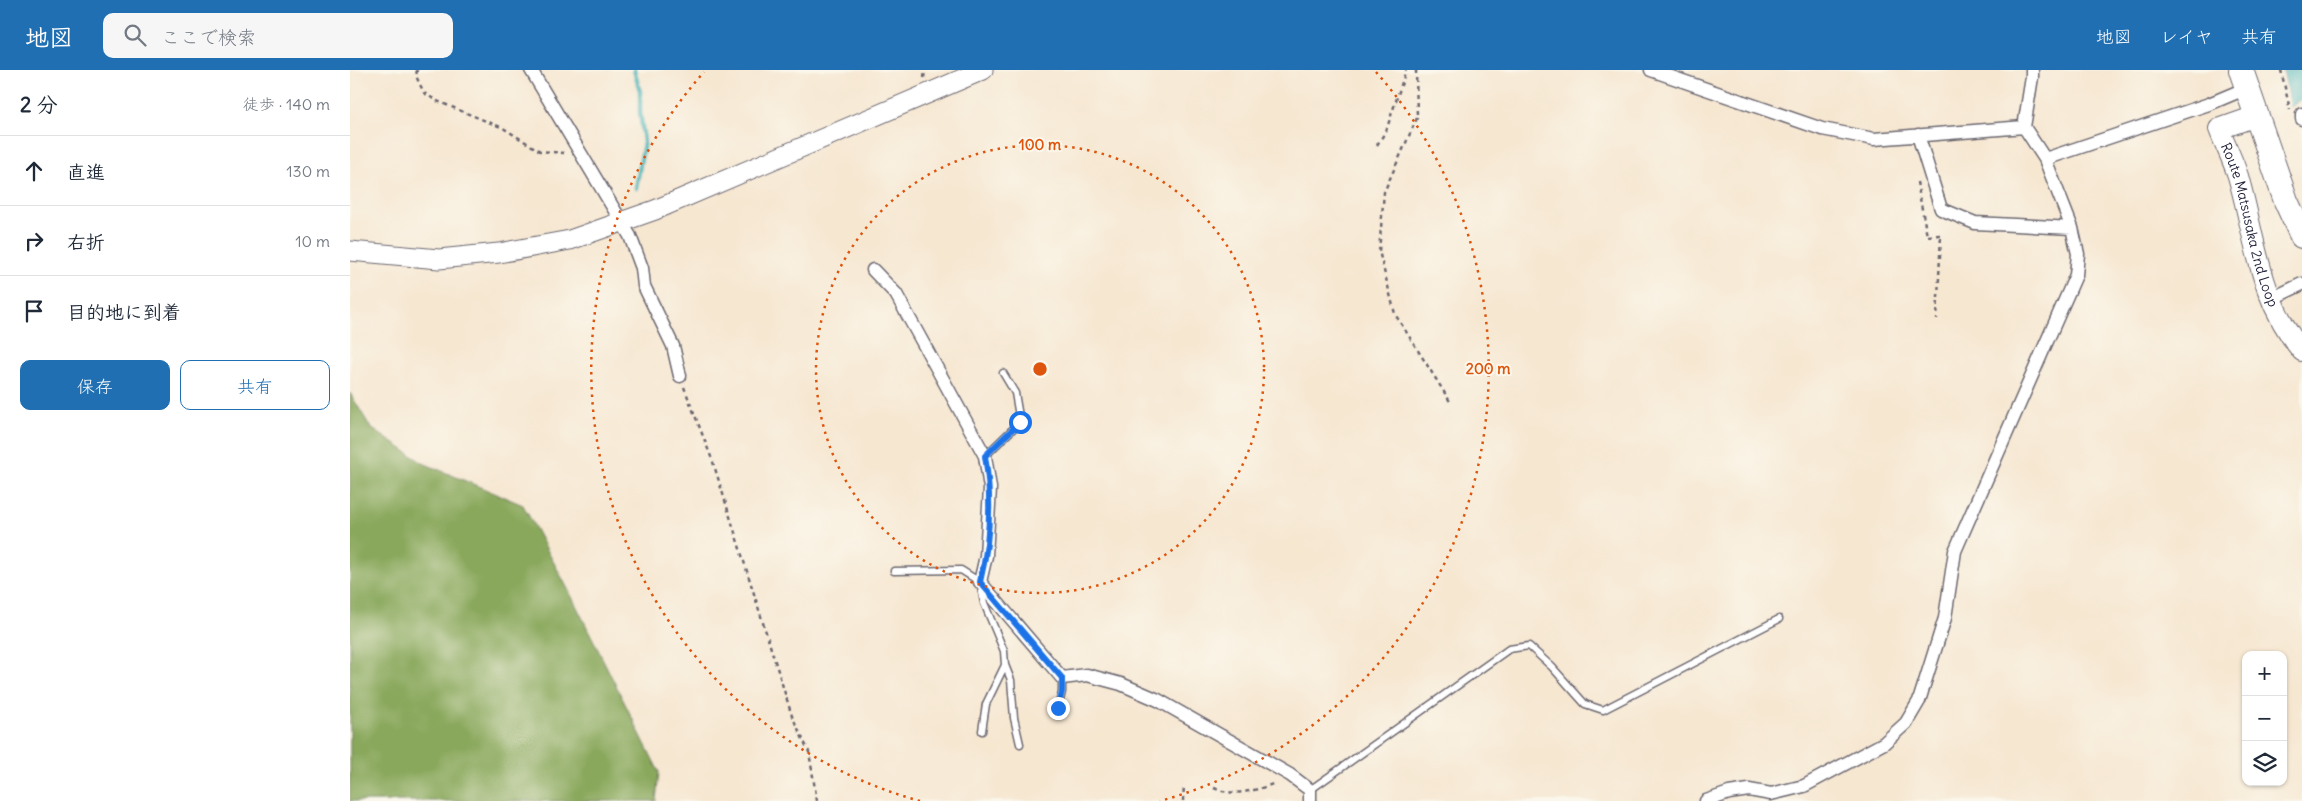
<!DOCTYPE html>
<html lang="ja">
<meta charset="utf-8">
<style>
:root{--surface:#fff;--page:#f6f6f7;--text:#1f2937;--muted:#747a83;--line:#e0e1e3;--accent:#1f6fb2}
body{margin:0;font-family:Delius,"Klee One",sans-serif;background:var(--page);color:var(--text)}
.controls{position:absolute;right:15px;bottom:15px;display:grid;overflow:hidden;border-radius:10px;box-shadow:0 1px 4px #0004}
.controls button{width:45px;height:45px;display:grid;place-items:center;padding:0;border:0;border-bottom:1px solid var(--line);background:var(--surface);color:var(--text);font:25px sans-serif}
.stop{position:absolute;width:15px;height:15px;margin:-11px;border:4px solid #1a73e8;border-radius:50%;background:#fff}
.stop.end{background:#1a73e8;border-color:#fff;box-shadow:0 1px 5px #0008}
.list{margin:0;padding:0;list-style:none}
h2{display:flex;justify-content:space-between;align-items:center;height:65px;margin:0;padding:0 20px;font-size:21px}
h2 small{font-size:16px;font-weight:400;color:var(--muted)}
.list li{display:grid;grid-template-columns:32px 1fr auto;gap:15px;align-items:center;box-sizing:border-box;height:70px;padding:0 20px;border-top:1px solid var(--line)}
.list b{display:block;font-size:19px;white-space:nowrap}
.list em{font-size:16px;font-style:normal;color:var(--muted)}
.actions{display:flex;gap:10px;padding:15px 20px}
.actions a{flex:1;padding:11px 0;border:1px solid var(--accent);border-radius:10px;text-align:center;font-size:18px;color:var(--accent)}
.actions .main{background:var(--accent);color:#fff}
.icon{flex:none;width:28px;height:28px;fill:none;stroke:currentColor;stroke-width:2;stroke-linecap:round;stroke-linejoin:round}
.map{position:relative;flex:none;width:1952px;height:731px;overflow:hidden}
header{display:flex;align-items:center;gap:30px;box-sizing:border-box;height:70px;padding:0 25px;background:var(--accent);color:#fff}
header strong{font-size:24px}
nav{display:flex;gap:28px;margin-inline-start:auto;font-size:18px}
.search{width:350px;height:45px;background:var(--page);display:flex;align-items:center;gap:12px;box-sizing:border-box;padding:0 18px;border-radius:10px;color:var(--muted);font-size:19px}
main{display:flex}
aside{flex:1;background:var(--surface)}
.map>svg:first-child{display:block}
.forest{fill:#89a85c;stroke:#56654c}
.water{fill:#3fb0b6;stroke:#306978}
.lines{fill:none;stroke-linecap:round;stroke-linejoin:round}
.stream{stroke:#3fb0b6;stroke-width:4.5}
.lane-casing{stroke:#6c6770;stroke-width:9}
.street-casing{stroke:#6c6770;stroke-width:15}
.secondary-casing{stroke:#6c6770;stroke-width:21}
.primary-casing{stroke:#6c6770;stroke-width:22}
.highway-casing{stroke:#6c6770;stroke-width:26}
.path{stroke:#6c6770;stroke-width:2.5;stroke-dasharray:4 4;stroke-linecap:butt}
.lane{stroke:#fff;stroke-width:6}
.street{stroke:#fff;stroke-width:12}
.secondary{stroke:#fff;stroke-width:19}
.primary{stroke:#fff;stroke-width:20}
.highway{stroke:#fff;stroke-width:24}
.route{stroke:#1a73e8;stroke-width:6}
.ring{fill:none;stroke:#de560e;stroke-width:2.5;stroke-dasharray:2.5 5}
.labels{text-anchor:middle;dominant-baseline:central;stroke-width:4;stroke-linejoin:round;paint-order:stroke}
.street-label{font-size:14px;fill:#22223b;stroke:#fbf7ec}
.centre{fill:#de560e;stroke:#fbf7ec;stroke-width:2.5}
.ring-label{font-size:15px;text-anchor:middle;font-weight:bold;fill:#de560e;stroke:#fbf7ec;stroke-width:4;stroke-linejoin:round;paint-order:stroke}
</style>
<header>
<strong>地図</strong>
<div class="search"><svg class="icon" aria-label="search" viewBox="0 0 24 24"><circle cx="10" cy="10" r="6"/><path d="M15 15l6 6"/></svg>ここで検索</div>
<nav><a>地図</a><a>レイヤ</a><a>共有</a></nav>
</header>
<main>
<aside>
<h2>2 分<small>徒歩 · 140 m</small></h2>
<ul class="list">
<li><svg class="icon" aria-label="ahead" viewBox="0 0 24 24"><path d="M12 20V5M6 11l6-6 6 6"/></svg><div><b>直進</b></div><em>130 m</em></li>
<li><svg class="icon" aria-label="right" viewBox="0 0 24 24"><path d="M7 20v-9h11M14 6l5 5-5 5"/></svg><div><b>右折</b></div><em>10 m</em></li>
<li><svg class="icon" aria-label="arrive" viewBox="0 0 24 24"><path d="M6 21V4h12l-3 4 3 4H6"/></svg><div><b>目的地に到着</b></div></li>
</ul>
<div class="actions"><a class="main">保存</a><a>共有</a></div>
</aside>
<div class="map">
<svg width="1952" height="731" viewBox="0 0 1952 731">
<rect width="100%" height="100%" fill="#fbf7ec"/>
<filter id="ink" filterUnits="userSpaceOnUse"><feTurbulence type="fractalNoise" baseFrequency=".02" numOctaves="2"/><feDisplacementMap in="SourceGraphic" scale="10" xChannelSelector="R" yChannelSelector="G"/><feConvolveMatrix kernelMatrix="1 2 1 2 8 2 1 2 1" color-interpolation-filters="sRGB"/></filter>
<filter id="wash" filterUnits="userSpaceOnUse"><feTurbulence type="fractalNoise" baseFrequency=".0096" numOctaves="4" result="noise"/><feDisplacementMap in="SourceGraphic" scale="20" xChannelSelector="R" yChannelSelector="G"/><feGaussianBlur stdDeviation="1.12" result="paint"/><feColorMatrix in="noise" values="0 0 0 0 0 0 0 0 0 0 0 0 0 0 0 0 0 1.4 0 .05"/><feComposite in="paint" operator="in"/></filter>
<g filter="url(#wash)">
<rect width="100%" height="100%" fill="#f6e7d1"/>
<path class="forest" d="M0,323L21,358L73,393L173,435L219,521L309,702L306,731H0Z"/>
<path class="water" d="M1933,0H1952V28L1941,37Z"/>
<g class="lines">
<path class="stream" d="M284,0L290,21V42L294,72L286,118"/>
</g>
</g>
<g filter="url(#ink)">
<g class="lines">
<g class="lane-casing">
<path id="lane" d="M635,386L670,352L665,323L653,303
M544,501L611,500L630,512L634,533L654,581L655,595L661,610L664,648L670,674
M708,638L712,622V608
M632,661L636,634L655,595
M960,720L1159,579L1179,576L1202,597L1235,634L1253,640L1429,549"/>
</g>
<g class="street-casing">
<path id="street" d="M181,0L280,166L292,198L294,216L323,276L330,306
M1301,0L1472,59L1524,69L1674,57
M1952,44V49
M1568,65L1591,139L1625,153L1722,158
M1695,89L1859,34L1897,18
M523,200L546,224L635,386L640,418L636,486L630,512L712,608L737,605L771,614L808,630L940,705L960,720V731
M1921,229L1952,214
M1356,731L1379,723L1399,720L1421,724L1454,716L1534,673L1556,653L1569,631L1595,548L1605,481L1726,205L1728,184L1722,158L1695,89L1674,57L1682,7V0"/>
</g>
<g class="secondary-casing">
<path id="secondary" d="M0,181L89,189L149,183L220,170L305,140L633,0"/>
</g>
<g class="primary-casing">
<g id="primary">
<path id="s1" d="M1906,46L1869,59C1875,75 1883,90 1888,106C1906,169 1908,227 1952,281"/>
</g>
</g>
<g class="highway-casing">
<path id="highway" d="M1891,0L1936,131L1952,166"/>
</g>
<path class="path" d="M67,0L66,6L74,23L87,31L153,58L190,81L214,83
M1066,0L1067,48L1034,122L1029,181L1045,244L1101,333
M1931,0L1940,40
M574,8L575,0
M1027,75L1036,61L1056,0
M1567,112L1577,166L1591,165L1587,249
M334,317L363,392L442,646L459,682L467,731
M864,718C884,727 905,721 925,713
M833,731L834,716"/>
<use href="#lane" class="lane"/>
<use href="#street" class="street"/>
<use href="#secondary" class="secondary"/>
<use href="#primary" class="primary"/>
<use href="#highway" class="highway"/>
</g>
</g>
<g class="lines" filter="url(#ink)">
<path class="route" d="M670,352L635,386C642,428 640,471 630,512L712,608V622L708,638"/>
</g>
<g class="ring">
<circle cx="690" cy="299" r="224"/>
<path d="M570 731A448 448 0 0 1 354 2M1026 2A448 448 0 0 1 810 731"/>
</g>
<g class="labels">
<g class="street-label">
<text stroke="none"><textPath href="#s1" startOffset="140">Route Matsusaka 2nd Loop</textPath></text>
</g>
</g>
<circle cx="690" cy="299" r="8" class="centre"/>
<g class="ring-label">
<text x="690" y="80">100 m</text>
<text x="1138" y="304">200 m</text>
</g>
</svg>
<div class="controls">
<button>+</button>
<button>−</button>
<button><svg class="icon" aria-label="layers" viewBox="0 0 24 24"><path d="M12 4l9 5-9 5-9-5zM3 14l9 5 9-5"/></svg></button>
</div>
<div class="stop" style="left:670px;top:352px"></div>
<div class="stop end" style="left:708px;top:638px"></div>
</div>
</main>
